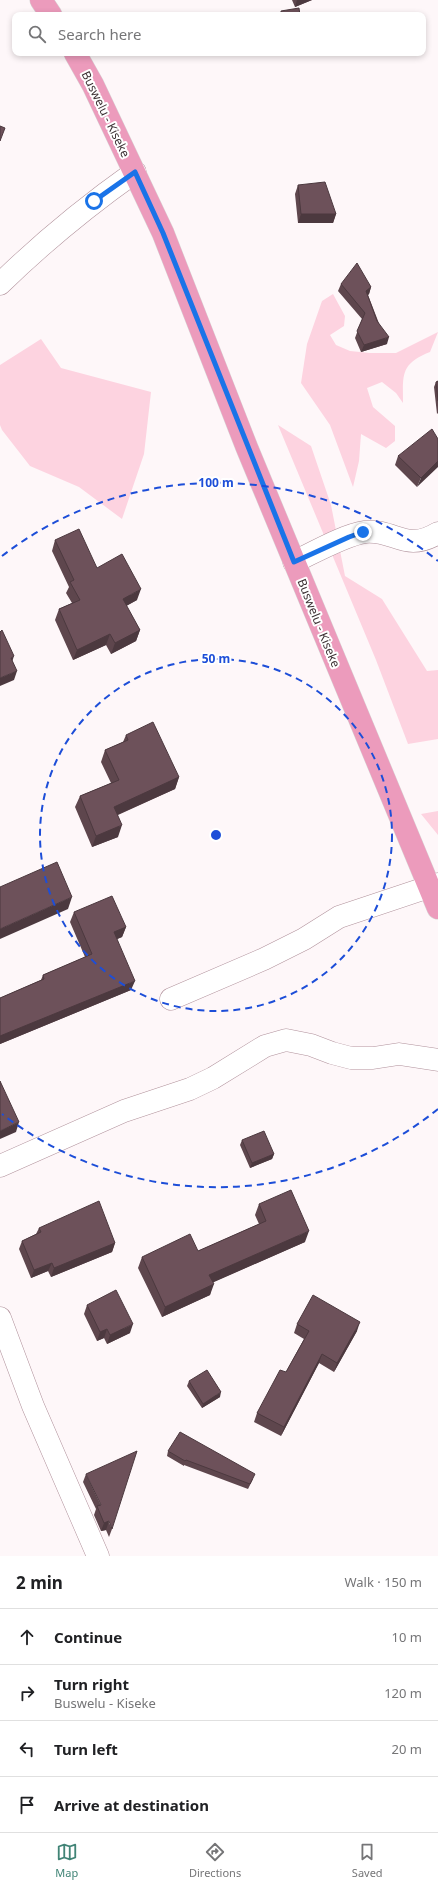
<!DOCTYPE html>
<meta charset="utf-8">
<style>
:root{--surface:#fff;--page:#f6f6f6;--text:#202124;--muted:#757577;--line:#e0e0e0;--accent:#418476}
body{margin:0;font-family:"Noto Sans",sans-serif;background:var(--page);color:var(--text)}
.stop{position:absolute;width:12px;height:12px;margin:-9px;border:3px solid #1a73e8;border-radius:50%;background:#fff}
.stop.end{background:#1a73e8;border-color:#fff;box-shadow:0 1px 4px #0008}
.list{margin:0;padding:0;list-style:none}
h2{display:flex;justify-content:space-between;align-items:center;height:52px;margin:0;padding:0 16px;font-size:17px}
h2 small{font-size:13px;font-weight:400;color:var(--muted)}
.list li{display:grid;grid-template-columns:26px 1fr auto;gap:12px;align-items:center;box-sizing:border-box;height:56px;padding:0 16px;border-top:1px solid var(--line)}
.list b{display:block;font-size:15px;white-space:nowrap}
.list p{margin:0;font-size:13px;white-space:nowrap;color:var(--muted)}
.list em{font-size:13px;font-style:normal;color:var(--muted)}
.icon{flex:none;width:22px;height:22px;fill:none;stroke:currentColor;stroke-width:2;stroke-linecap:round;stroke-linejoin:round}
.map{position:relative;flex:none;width:438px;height:1556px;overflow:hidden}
.search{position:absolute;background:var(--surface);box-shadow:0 2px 6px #0003;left:12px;right:12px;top:12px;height:44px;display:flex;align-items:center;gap:10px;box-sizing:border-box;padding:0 14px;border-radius:8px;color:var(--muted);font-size:15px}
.sheet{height:276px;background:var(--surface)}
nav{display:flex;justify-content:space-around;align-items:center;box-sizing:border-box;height:56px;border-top:1px solid var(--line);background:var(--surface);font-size:11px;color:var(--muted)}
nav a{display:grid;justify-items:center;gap:2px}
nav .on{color:var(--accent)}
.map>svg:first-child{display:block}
.green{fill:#fdd3e0}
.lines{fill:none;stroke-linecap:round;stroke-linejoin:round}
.minor-casing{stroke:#b1929c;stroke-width:23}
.major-casing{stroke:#d8d6d6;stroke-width:23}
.minor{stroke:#fff;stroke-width:22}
.major{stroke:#ec9bbc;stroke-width:22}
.wall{fill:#5e464d}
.shaded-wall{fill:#4c393f}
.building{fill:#6d515a;stroke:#4c393f}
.route{stroke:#1a73e8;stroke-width:5}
.ring{fill:none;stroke:#1d4ed8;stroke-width:2;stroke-dasharray:7 5}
.labels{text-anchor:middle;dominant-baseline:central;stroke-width:4;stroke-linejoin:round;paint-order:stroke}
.street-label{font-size:12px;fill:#3c3033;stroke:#fff}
.centre{fill:#1d4ed8;stroke:#fff;stroke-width:2}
.ring-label{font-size:12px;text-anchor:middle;font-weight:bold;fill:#1d4ed8;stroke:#fff;stroke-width:4;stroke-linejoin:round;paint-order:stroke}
</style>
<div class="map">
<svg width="438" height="1556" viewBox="0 0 438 1556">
<rect width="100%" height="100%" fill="#fef7f9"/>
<path class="green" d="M333,294L345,316L344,326L330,335L336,345L350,351L370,353H396L438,332L430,352C400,364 403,375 403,403L396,393L382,382L367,388L373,407L395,426V441L386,448L361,434L359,461L353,487L330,425L301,383L307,344L322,301Z
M41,339L61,368L151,392L144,454L122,519L79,487L30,466L2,430L0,425V365Z
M278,425L311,446L331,505L345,576L382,599L427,671L438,670V739L408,744L376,660Z
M438,811V835L421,814Z"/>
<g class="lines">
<g class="minor-casing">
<path id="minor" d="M0,284C42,243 87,206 135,172
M294,562C313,553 344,535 365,532C395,529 405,553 438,533
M171,999L264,959L304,939L339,917L438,884
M0,1166L124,1111L190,1089L213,1078L265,1046L286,1040L311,1045L332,1053L351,1058H373L399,1054L438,1060
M0,1318L33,1406L98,1556"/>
</g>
<g class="major-casing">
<path id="major" d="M41,0L51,15
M75,53L93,85L163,233L247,448L438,908"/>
</g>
<use href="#minor" class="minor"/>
<use href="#major" class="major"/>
</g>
<path class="wall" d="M292,0H312L295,7Z
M298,185L336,214L333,223H298L295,194Z
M341,284L371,287L369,294L368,295L387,344L361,352L355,338L362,319L338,291Z
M438,381V413L437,414L434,387L436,382Z
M438,439L417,487L395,465L398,456Z
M55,540L97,568L137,600L126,606L140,630L136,641L111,654L106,645L73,660L55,620L59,609L72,603L66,593L69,587L52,551Z
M126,735L179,777L175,789L118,815V837L92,847L75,807L80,796L111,783L101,762L105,750L123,742Z
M74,912L126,927L122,937L117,939L131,990L0,1044V998L41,980L43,975L85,957L70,922Z
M242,1140L274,1154L272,1159L250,1168L240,1145Z
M259,1204L305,1242L213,1282L210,1295L162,1317L138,1268L142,1257L198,1251L259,1224L255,1215Z
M39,1228L115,1243L112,1252L51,1277L48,1271L31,1278L19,1249L22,1241L36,1234Z
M87,1305L130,1333L107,1344L104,1338L97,1341L84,1314Z
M297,1324L357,1331L334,1372L319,1363L281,1436L254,1422L257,1413L286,1372L304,1339L294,1333Z
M189,1381L220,1397L202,1408L187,1386Z
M168,1451L253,1479L248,1489L184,1465V1466L167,1456Z
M86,1474L112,1529L109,1537L106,1530L101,1531L94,1515L96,1509L83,1482Z"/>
<path class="shaded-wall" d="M297,0H312L295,7Z
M301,214H336L333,223H298Z
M371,287L369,294L364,298L366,291Z
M389,337L387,344L361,352L364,345Z
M438,461V467L417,487L421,478Z
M141,589L137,600L119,610L123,599Z
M140,630L136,641L111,654L115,643Z
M110,634L106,645L73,660L77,650Z
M14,656L11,665V658Z
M17,671L14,680L0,686V678Z
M179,777L175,789L110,818L114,807Z
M122,825L118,837L92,847L96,836Z
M72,897L68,909L0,939V929Z
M126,927L122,937L110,942L114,932Z
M135,981L131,990L0,1044V1036Z
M19,1122L16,1132L0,1139V1131Z
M274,1154L272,1159L250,1168L252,1163Z
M309,1231L305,1242L205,1286L209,1275Z
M115,1243L112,1252L51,1277L54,1268Z
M52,1263L48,1271L31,1278L34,1270Z
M214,1284L210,1295L162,1317L165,1307Z
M360,1322L357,1331L334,1372L337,1363Z
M133,1324L130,1333L107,1344L110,1335Z
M107,1329L104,1338L97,1341L100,1332Z
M322,1354L319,1363L281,1436L284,1427Z
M221,1392L220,1397L202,1408L203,1404Z
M109,1521L106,1530L101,1531L104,1523Z"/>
<path class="building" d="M299,8L300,15H281V11Z
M0,126L5,128L0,141Z
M325,182L336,214H301L298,185Z
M357,263L371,287L366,291L377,321L389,337L364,345L357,331L365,313L341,284Z
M438,381V401L436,382Z
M432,429L438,439V461L421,478L398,456Z
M79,529L97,568L122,554L141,589L123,599L140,630L115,643L110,634L77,650L59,609L80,600L70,582L74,580L55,540Z
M2,630L14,656L11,658L17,671L0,678V632Z
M153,722L179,777L114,807L122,825L96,836L80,796L119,780L105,750L128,740L126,735Z
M57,862L72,897L0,929V887Z
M112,896L126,927L114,932L135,981L0,1036V998L44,979L43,975L92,954L74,912Z
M0,1081L19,1122L0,1131Z
M264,1131L274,1154L252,1163L242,1140Z
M291,1190L309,1231L209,1275L214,1284L165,1307L142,1257L190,1234L198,1251L266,1221L259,1204Z
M99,1201L115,1243L54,1268L52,1263L34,1270L22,1241L41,1232L39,1228Z
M116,1290L133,1324L110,1335L107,1329L100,1332L87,1305Z
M313,1295L360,1322L337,1363L322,1354L284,1427L257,1413L280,1370L286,1372L309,1331L297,1324Z
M207,1370L221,1392L203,1404L189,1381Z
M180,1432L255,1474L250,1484L186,1460L185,1461L168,1451Z
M137,1451L112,1529L109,1521L104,1523L97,1506L101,1505L86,1474Z"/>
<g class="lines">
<path class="route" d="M94,201L135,172L163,233L294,562L349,537L363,532"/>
</g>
<g class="ring">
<circle cx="216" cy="835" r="176"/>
<path d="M438 1109A352 352 0 0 1 2 1114M2 556A352 352 0 0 1 438 561"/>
</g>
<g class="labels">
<g class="street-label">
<text transform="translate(106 114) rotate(64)">Buswelu - Kiseke</text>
<text transform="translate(319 623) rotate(68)">Buswelu - Kiseke</text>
</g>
</g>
<circle cx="216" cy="835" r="6" class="centre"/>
<g class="ring-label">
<text x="216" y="487">100 m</text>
<text x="216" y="663">50 m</text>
</g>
</svg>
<div class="stop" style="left:94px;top:201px"></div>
<div class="stop end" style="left:363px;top:532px"></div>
<div class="search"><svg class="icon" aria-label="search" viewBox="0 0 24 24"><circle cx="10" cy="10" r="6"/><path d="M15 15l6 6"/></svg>Search here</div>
</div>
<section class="sheet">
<h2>2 min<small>Walk · 150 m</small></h2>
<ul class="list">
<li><svg class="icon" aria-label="ahead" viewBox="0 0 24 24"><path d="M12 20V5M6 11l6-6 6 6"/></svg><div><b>Continue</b></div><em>10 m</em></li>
<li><svg class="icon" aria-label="right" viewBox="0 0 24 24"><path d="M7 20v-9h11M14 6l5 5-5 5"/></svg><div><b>Turn right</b><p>Buswelu - Kiseke</p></div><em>120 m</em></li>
<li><svg class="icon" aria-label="left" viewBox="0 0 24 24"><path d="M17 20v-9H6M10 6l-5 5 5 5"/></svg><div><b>Turn left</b></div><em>20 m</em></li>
<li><svg class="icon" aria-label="arrive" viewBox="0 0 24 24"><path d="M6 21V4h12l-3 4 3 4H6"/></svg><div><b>Arrive at destination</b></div></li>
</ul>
</section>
<nav>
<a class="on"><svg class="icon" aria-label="map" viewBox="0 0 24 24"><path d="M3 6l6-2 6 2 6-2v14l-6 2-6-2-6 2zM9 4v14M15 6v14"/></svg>Map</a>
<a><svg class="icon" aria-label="directions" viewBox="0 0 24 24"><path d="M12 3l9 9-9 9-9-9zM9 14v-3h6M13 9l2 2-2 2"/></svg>Directions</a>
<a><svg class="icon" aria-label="saved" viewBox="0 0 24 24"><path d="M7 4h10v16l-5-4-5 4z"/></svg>Saved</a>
</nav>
